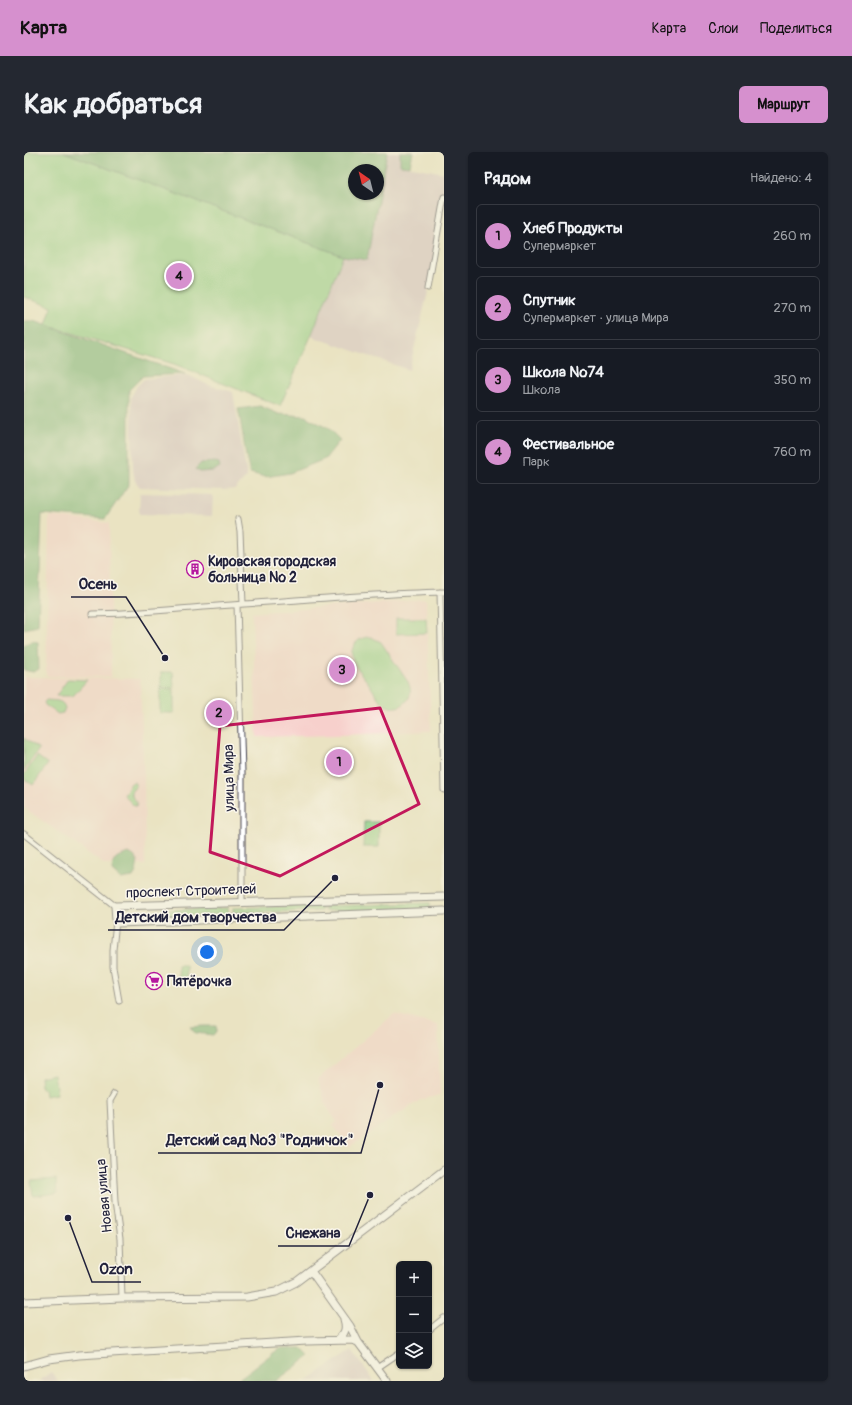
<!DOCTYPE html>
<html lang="ru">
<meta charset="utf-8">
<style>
:root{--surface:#171b24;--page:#242831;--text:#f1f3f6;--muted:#9ea1a6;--line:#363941;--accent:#d690ce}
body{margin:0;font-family:Pangolin,sans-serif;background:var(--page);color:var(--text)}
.controls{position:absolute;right:12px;bottom:12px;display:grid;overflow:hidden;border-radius:6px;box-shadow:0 1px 3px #0004}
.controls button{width:36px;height:36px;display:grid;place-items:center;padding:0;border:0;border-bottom:1px solid var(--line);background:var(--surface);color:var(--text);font:20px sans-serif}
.compass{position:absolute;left:324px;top:12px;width:36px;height:36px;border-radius:50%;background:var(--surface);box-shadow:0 1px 3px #0004;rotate:325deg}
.you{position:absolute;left:183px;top:800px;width:14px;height:14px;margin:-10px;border:3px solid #fff;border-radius:50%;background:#1a73e8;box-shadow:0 0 0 6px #1a73e833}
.badge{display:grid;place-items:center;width:26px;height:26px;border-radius:50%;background:var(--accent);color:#111;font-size:13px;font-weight:700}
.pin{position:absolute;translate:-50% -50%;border:2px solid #fff;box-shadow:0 1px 4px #0006}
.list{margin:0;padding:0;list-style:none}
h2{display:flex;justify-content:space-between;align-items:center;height:52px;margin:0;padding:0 16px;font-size:17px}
h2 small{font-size:13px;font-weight:400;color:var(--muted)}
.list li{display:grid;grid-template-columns:26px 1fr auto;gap:12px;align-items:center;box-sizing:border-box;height:64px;margin:0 8px 8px;padding:0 8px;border:1px solid var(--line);border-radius:6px}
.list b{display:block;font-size:15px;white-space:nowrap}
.list p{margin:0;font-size:13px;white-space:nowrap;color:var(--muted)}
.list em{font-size:13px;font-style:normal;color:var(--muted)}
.icon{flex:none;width:22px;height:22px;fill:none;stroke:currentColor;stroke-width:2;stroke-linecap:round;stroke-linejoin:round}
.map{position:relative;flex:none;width:420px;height:1229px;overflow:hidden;border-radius:6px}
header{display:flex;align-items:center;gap:24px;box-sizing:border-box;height:56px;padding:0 20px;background:var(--accent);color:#111}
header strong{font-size:19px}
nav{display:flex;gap:22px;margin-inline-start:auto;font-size:14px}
.intro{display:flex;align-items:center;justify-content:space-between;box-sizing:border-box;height:96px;padding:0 24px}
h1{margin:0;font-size:28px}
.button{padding:10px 18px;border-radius:6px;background:var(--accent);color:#111;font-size:14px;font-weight:700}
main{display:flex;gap:24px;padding:0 24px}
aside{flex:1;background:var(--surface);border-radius:6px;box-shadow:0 1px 3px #0004}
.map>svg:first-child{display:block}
.built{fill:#f7d0cc}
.industrial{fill:#d2bec3}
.green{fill:#8dcd84;stroke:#587860}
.forest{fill:#72b072;stroke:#4a6956;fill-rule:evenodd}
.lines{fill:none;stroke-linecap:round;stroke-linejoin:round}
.minor-casing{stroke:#403f4f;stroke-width:7}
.tertiary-casing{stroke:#403f4f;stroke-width:9}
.minor{stroke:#fff;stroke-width:5}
.tertiary{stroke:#fff;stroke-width:7}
.marked{fill:none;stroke:#c2185b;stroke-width:3;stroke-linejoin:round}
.labels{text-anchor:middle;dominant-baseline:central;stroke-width:3;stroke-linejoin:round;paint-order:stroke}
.poi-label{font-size:14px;font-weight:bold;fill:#22223b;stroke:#fbf7ec;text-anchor:start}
.street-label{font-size:14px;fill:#22223b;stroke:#fbf7ec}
.leader{fill:none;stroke:#22223b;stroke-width:1.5}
.callout-dot{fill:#22223b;stroke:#fbf7ec;stroke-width:1.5}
.callout-label{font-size:15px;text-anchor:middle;font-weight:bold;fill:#22223b;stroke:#fbf7ec;stroke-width:3;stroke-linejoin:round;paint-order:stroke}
</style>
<header>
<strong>Карта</strong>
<nav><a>Карта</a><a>Слои</a><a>Поделиться</a></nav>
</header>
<div class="intro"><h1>Как добраться</h1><a class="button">Маршрут</a></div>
<main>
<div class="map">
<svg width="420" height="1229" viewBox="0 0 420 1229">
<rect width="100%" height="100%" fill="#fbf7ec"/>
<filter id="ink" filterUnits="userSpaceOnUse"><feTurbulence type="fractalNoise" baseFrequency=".025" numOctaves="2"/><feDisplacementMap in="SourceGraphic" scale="8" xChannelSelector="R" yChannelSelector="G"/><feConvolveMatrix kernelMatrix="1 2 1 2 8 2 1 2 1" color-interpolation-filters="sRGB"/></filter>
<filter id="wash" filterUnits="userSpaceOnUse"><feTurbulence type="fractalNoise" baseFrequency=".012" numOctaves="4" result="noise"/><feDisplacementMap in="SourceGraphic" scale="16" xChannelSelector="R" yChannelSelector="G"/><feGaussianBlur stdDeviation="0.9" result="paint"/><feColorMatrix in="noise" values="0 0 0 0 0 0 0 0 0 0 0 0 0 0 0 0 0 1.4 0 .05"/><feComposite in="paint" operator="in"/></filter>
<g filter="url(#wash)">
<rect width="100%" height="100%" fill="#eae3c2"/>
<path class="built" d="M25,364L85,371L87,525L22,524Z
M402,447L407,579L317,583L233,585L228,461Z
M0,525L116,527L120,624L121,713H81L0,656Z
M370,862L414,873L416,943L396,948L325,995L309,973L313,970L302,954L294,927Z"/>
<path class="industrial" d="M363,0H376L377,13L420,21V47L412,107L385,218L287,184L319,104L343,108Z
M164,223L182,232L209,240L223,325L211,337L200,338L116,335L111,329L109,318L107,245L113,234L120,227Z
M116,341L189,343L188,364L115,362Z
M328,1198L350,1229H282L297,1219Z
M27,1220L34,1229H15Z"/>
<path class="green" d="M0,0H40L319,104L287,184L256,254L150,212L22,173L28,155L0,145Z
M372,466H402L403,481L372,482Z
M347,485L357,490L384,530C387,536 388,544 382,550C377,555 369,557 363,554C355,550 350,539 345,532C337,521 321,506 331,492C335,486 341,485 347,485Z
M137,520H149L150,536H137Z
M44,527L63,528L49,544H32Z
M136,537H150V561H136Z
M22,548C30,549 39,547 41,556L39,561L34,562L21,553L20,550Z
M0,586L15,597L0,619Z
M13,604L24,612L9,633L0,627V623Z
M110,630L112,634L107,640L109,646L113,651L112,654H110L100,643L107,631Z
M340,670H355V695H339Z
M406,751V757L300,759V754Z
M297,753V759L209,761V756Z
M204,756L205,762L110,766V759Z
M154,813H162L163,830H155Z
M30,922L33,942L21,944L20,937H17L16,925Z
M32,1027L33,1041L9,1044L7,1029Z"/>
<path class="forest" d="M40,0H363L343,108L319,104ZM330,18H354V42H330Z
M376,0H389L386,14L376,13Z
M0,169H10L161,222L119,224L105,238V332L81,367L18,362L14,474L0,477Z
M236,254L255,262L281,264L305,277L316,288L301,307L266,321L241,325L226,321C220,300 219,278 214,257Z
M191,310L195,311L196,315L189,319L176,320L171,317L177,311Z
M8,489L14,490L15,517L9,520L0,518V493Z
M105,701L110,704L114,709L112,720L109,725L97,727L88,719C89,705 92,705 105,701Z
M179,874H192L193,879L189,883L171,881L166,875Z
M258,1196H278L286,1204L252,1229H212L249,1201Z"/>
</g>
<g filter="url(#ink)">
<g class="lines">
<g class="minor-casing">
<path id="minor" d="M404,136L420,45
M214,367L216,379L219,452
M416,440L420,638
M213,453L218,620V751
M68,462C106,462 143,458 180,455C260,449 340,442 420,440
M0,682L91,754
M92,769L89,798V815L95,849
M90,942L86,949L91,1050L96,1087L98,1146
M405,1178L420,1166
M353,1216L375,1201"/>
</g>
<g class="tertiary-casing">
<path id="tertiary" d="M420,745L91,754L92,769L94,771L420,759
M287,1119L326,1174L334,1190L363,1229
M0,1150L98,1146L223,1145L252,1140L272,1130L420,1018
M313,1188C321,1182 323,1177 320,1167
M0,1214L25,1207L55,1203L283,1189L327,1188L334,1190"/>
</g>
<use href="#minor" class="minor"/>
<use href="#tertiary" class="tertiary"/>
</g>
</g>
<path d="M0 0H420V1229H0ZM356,556L395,652L256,724L186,700L196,574Z" fill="#eae3c2" fill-opacity=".55" fill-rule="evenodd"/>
<path class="marked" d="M356,556L395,652L256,724L186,700L196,574Z"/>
<defs>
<g id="building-ring" transform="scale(0.9)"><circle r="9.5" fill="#fbf7ec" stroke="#b5179e" stroke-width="1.5"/><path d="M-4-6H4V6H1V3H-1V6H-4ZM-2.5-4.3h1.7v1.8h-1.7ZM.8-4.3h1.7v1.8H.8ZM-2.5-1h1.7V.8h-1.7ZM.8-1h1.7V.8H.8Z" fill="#b5179e"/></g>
<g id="supermarket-ring" transform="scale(0.9)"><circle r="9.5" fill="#fbf7ec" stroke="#b5179e" stroke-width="1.5"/><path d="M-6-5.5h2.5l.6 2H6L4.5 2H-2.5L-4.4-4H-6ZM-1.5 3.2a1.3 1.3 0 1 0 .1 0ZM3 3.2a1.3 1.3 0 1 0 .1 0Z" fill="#b5179e"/></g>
</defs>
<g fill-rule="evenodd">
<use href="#building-ring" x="171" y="417"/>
<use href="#supermarket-ring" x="130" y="829"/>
</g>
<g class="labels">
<g class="poi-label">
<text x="184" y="409">Кировская городская<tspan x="184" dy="16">больница № 2</tspan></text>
<text x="143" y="829">Пятёрочка</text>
</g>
<g class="street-label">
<text transform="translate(205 626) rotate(-91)">улица Мира</text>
<text transform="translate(167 739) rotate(-2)">проспект Строителей</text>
<text transform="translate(80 1044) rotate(-95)">Новая улица</text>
</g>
</g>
<path class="leader" d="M141 506L102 445H47M311 726L260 778H84M356 933L337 1001H134M346 1043L325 1094H254M44 1066L68 1130H117"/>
<g class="callout-dot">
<circle cx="141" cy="506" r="4"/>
<circle cx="311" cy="726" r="4"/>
<circle cx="356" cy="933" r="4"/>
<circle cx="346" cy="1043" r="4"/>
<circle cx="44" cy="1066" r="4"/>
</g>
<g class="callout-label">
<text x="74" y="437">Осень</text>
<text x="172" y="770">Детский дом творчества</text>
<text x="236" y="993">Детский сад №3 "Родничок"</text>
<text x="289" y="1086">Снежана</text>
<text x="92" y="1122">Ozon</text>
</g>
</svg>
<div class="controls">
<button>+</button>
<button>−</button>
<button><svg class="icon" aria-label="layers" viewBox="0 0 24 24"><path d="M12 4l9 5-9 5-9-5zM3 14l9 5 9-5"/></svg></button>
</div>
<svg class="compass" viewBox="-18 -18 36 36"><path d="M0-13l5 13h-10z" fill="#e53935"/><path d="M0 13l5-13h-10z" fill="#9ea1a6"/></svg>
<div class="you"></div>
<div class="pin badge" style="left:315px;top:610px">1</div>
<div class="pin badge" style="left:195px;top:561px">2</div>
<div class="pin badge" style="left:318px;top:518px">3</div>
<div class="pin badge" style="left:155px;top:124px">4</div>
</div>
<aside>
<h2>Рядом<small>Найдено: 4</small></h2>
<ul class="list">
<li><span class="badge">1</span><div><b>Хлеб Продукты</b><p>Супермаркет</p></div><em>260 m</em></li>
<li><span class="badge">2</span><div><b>Спутник</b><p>Супермаркет · улица Мира</p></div><em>270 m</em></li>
<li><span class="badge">3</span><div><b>Школа №74</b><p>Школа</p></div><em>350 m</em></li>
<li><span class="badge">4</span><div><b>Фестивальное</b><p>Парк</p></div><em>760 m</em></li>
</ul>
</aside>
</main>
